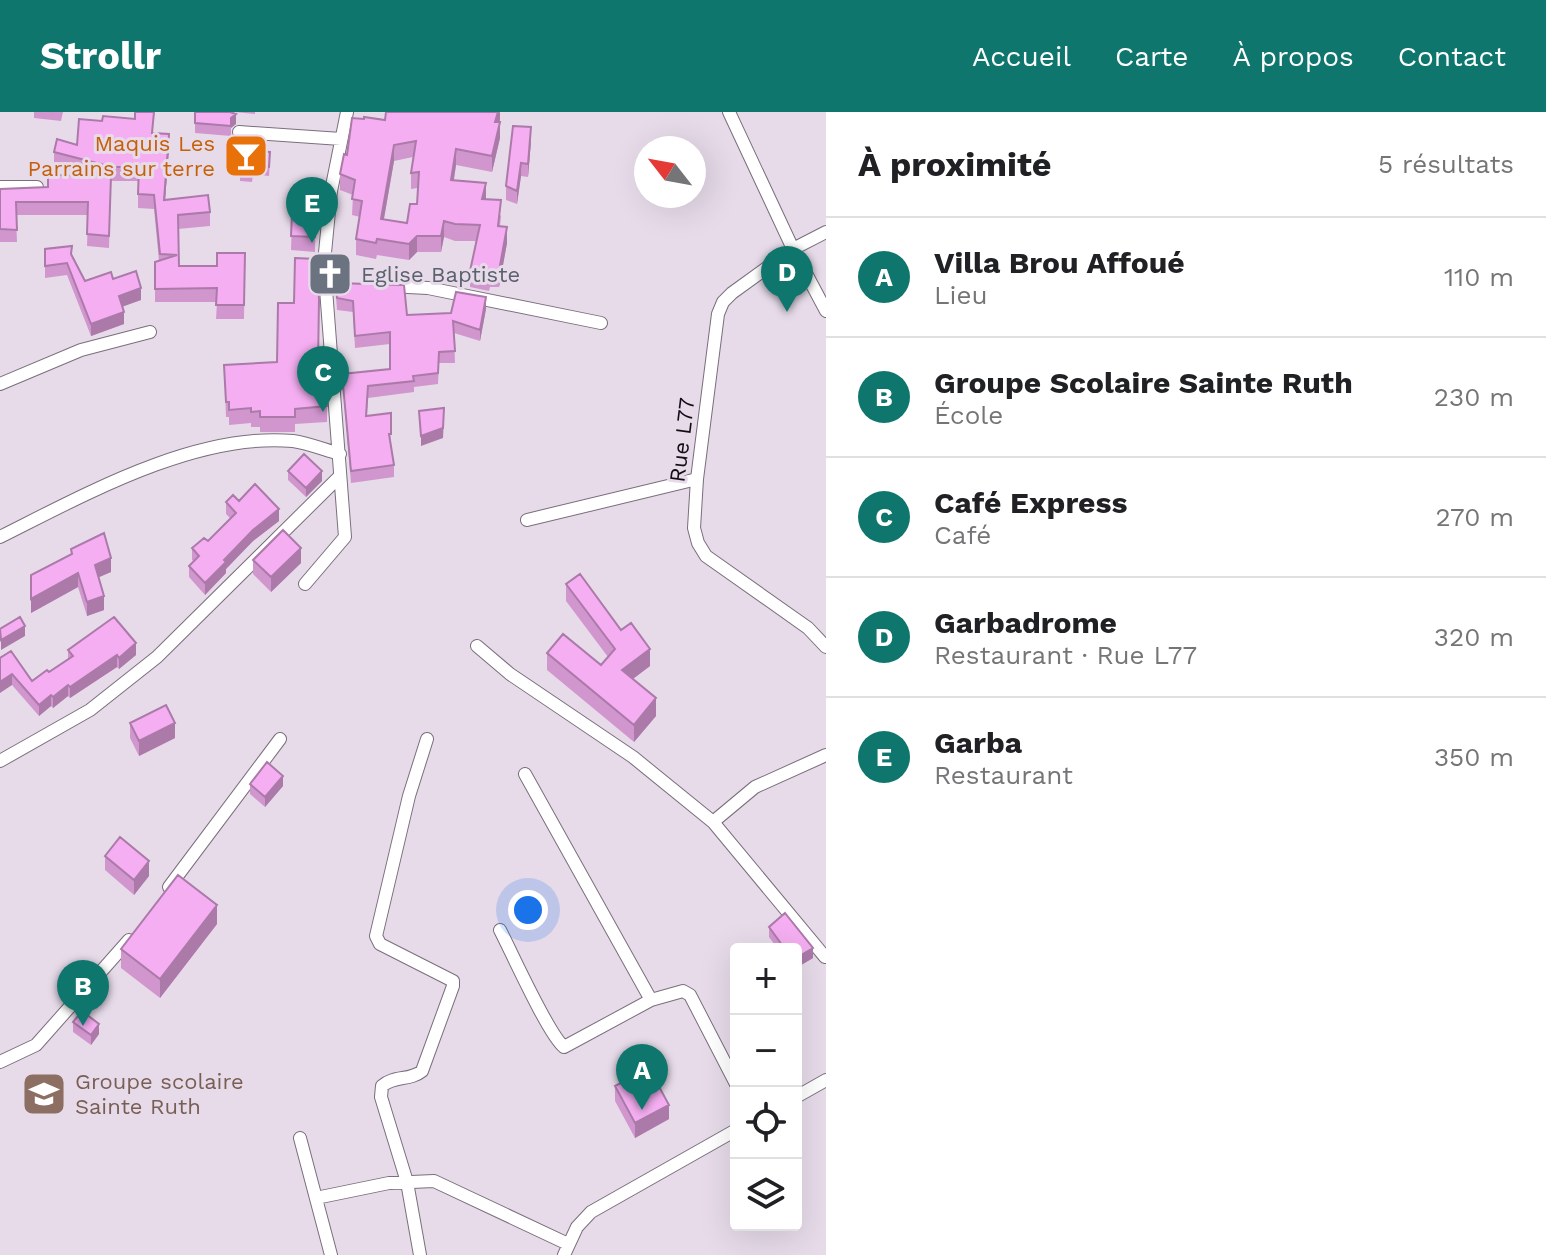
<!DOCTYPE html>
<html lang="fr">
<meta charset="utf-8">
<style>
:root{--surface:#fff;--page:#f2f2f2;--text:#202124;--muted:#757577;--line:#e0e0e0;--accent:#0f766e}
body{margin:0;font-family:"Work Sans",sans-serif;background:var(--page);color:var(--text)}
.controls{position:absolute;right:24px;bottom:24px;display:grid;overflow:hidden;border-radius:8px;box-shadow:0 8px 32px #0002}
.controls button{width:72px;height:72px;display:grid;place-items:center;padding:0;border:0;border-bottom:2px solid var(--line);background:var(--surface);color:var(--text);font:40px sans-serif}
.compass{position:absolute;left:634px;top:24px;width:72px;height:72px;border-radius:50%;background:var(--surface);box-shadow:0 8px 32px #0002;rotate:301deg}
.you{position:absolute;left:528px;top:798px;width:28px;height:28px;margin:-20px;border:6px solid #fff;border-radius:50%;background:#1a73e8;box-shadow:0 0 0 12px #1a73e833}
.badge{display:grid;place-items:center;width:52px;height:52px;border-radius:50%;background:var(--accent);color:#fff;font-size:26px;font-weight:700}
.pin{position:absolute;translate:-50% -66px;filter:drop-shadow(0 2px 4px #0008)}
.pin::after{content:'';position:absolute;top:42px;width:28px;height:24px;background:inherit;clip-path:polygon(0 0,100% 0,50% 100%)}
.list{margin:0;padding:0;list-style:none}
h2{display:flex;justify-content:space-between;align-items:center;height:104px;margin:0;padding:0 32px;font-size:34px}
h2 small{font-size:26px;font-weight:400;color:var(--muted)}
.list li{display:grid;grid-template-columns:52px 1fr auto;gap:24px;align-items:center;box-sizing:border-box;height:120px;padding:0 32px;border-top:2px solid var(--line)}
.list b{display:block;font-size:30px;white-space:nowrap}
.list p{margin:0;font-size:26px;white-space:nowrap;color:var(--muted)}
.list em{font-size:26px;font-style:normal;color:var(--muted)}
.icon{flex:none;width:44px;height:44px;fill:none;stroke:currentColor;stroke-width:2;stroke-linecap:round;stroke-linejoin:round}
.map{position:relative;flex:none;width:826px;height:1143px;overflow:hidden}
header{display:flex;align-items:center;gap:48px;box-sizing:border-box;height:112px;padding:0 40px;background:var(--accent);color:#fff}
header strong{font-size:38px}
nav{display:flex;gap:44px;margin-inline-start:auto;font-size:28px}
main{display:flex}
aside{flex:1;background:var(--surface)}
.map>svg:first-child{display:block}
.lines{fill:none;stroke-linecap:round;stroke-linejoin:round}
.street-casing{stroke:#796f7c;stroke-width:14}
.street{stroke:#fff;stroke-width:12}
.wall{fill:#d296cf;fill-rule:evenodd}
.shaded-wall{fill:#ab7aa9}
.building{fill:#f4aef1;stroke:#ab7aa9;stroke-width:2;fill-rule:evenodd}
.labels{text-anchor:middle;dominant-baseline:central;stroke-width:6;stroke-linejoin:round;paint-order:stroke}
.food-label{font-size:22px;fill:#c56008;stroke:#e7dbea;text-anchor:end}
.worship-label{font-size:22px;fill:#5b616d;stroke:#e7dbea;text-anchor:start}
.street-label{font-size:22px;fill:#120e13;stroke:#e7dbea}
.education-label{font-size:22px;fill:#785e54;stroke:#e7dbea;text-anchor:start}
</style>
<header>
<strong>Strollr</strong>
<nav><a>Accueil</a><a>Carte</a><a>À propos</a><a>Contact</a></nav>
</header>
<main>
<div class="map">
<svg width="826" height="1143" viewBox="0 0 826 1143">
<rect width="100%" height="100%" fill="#e7dbea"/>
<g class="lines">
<g class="street-casing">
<path id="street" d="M729,0L793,137L826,199
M239,20L341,27
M0,75H37
M826,120L793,137L732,181L723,190L718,202L697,367L694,416L698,431L706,444L808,516L826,535
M388,174L428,176L601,211
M0,272L81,238L150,220
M527,408L697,367
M0,425C84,383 196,320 293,329C308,331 325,338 340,342
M305,472L345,425L324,151L331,79L347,0
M477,534L510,562L633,645L713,710
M0,649L90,598L157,545L339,365
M525,662L651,888L683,879L690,883L736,972
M169,775L280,627
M500,818C512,841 548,922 564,935L651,888
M825,845L713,710L755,675L826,643
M0,950L36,933L129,828
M796,985L826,968
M300,1026L331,1143
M316,1086L389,1071L434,1069L568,1132
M420,1143L407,1070L381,985L382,974C394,963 410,969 422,959L453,874V869L380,832L376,824L409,684L427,627
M564,1143L577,1115L591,1100L736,1018"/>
</g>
<use href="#street" class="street"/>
</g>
<path class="wall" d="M34,0H63L61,9L34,6Z
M234,0H255V2Z
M500,0V26L492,60L456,53L454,68L486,88L501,104L500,114L507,131L499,175H490L489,179L470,175V159L476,129H455L444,125L441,140H417L409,148L377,143L376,147L356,143V127L360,105L352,103L353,83L340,78V62L347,43L385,8ZM413,45L411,61V77L418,76L417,92L407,111L384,107L394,49Z
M195,11L236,12L231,16V24L195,21Z
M153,21L169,36L165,88L210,100V114L178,117L179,154H217L245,141L244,207H216L217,190H155V150L159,149L154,97L138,96V69H111L109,136L87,134L88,103H16L17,130H0V77L48,75L91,64L54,54V40L77,33Z
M531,29L528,65L521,64L517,92L506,88V74Z
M255,39L270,49L269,64L253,62L252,70L240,69V60Z
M293,77L316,78L315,140L291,138Z
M72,144L85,169L113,167L141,188L122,194L124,212L91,224L67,163L45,166V154Z
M335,171L407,203L451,201L486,197L480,229L454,221L455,251H439L438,272L414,275V280L368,286L367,304L391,301L390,334L394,353V365L351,371L342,262L390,257V232L355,236L353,200L337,198Z
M319,252L327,294V310L295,312V320H260V315H251V311L229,313V305H226L224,253Z
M288,359L322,369L306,385L288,368Z
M239,389L279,409L253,429L226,457V461L205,483L189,465V454L194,449L192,448V436L208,429L230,406L226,402V390Z
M71,437L111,460L98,465L104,498L87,504L78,475L31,501V463L71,442Z
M253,448L301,451L271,480L253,462Z
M566,472L621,518L650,554L633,567L656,604L634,630L547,558V541L601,553L608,545L566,489Z
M68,538L136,543L119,557L117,555L70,586L68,584L53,596L51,594L39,604L12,573L0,546L32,569L49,560L68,547Z
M130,611L175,626L139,644L130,626Z
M250,672L283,674L265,695L250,682Z
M105,744L149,764L134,783L105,758Z
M217,812L160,886L121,856V837Z
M769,815L813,846L796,856V837H778L769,825Z
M73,910L99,922L91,933L73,920Z
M615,974L669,1007L635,1026L615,989Z"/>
<path class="shaded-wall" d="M498,0H500V7L495,26V10Z
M236,2V12L231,16V6Z
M500,10V26L492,60V44Z
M531,15V29L528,65V52Z
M169,22V36L164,102V88Z
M394,33V49L381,123V107Z
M456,37V53L451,84V68Z
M521,51V64L517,92V79Z
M486,71V87L482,104V87Z
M444,109V125L441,140V124Z
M507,115V131L499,175V159Z
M417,124V140L409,148V132Z
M141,176V188L119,196V184Z
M486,185V197L480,229V218Z
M124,200V212L91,224V212Z
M444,306L443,326L421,334V324Z
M322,359V369L306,385V376Z
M279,397V409L253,429L226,457V461L205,483V471L224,448L253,418Z
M301,436V451L271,480V465Z
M111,446V460L95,467V453Z
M78,461V475L31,501V487Z
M104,484V498L87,504V490Z
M25,514V524L1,538V528Z
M136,531V543L119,557V546Z
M650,537V554L622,575V558Z
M117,543V555L70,586V575Z
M12,562V573L0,581V570Z
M68,573V584L53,596V585Z
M51,583V594L39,604V593Z
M656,586V604L634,630V613Z
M175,611V626L139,644V629Z
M283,664V674L265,695V685Z
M149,749V764L134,783V768Z
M217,793V812L160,886V867Z
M813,836V846L796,856V846Z
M99,912V922L91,933V923Z
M669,993V1007L635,1026V1011Z"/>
<path class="building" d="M135,0H154L152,21L169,22L164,88L208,83L210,100L178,103L179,154H217V141H245L244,193H216L217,176L155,177V150L177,143L160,142L154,83L138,82L139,55H112L54,40L57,27L77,33L79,7L102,9L103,4L135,7Z
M195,0H230L236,2L231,6V14L195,11Z
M386,0H498L495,10H500L492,44L456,37L451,68L486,71L482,87L501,88L498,114L507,115L499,159H490L489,163L470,159L480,113L455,112L444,109L441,124H417L409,132L377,127L376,131L356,127L362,89L352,87L355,68L340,62L344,42L347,43L352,6L364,7V5L385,8ZM416,29L411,61L419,60L417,92H410L407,111L381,107L394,33Z
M513,14L531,15L528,52L521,51L517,79L506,74Z
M243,31L255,33L254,39L270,40L269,55L253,53L252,61L240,60Z
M48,63L111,64L109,124L87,122L88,90H16L17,118L0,117V77L48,75Z
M293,77L316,78L315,125L291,124Z
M72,134L71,142L85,169L111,160L113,167L136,159L141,176L119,184L124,200L91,212L67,151L45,154V137Z
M295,146L316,147L319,187L318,253L322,252V261H325L327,294L295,297V305H260V299L251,300V296L229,298V290H226L224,253L277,250L278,191H294Z
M335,171L404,173L407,203L451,201L456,180L486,185L480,218L453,209L455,239L439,240L438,261L413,264L414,269L368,274L366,304L391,301V322H389L394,353L351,359L342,262L390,257V220L355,224L353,189L337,186Z
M444,296L443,316L421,324L419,299Z
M304,342L322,359L306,376L288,359Z
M255,372L279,397L253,418L224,448L226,450L205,471L189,454L199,444L192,436L204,426L208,429L236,401L226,390L233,383L239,389Z
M283,418L301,436L271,465L253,448Z
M104,421L111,446L95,453L104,484L87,490L78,461L31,487V463L72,442L71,437Z
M580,462L621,518L631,511L650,537L622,558L656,586L634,613L547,541L563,522L601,553L615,537L566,472Z
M20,505L25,514L1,528L0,517Z
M114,505L136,531L119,546L117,543L70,575L68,573L53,585L51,583L39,593L12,562L0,570V546L11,539L32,569L47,558L49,560L73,544L68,538Z
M166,593L175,611L139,629L130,611Z
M267,650L283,664L265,685L250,672Z
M120,725L149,749L134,768L105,744Z
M178,763L217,793L160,867L121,837Z
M785,801L813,836L796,846V837H785L769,815Z
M82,899L99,912L91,923L73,910Z
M649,956L669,993L635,1011L615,974Z"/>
<defs>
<g id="bar-square" transform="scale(2.3)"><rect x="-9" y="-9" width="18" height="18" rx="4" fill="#e8710a" stroke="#e7dbea"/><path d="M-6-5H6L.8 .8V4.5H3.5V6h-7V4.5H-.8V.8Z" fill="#fff"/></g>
<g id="church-square" transform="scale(2.3)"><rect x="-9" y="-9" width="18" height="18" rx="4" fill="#6b7280" stroke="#e7dbea"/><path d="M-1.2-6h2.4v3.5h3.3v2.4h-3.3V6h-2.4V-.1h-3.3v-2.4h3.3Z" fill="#fff"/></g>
<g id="school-square" transform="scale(2.3)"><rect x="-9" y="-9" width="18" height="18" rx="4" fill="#8d6e63" stroke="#e7dbea"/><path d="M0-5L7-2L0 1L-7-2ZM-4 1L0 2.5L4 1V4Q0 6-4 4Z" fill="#fff"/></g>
</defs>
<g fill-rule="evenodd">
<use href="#bar-square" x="246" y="44"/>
<use href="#church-square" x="330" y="162"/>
<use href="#school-square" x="44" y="982"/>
</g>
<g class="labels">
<g class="food-label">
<text x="215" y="31">Maquis Les<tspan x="215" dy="25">Parrains sur terre</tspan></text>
</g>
<g class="worship-label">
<text x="361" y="162">Eglise Baptiste</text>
</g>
<g class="street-label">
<text transform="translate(682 328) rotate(-83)">Rue L77</text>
</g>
<g class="education-label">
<text x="75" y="969">Groupe scolaire<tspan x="75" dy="25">Sainte Ruth</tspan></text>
</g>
</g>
</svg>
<div class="controls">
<button>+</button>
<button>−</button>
<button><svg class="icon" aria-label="locate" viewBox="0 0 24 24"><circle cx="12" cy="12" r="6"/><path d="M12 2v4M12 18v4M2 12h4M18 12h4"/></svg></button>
<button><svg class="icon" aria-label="layers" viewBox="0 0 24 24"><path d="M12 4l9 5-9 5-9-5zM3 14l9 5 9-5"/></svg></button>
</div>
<svg class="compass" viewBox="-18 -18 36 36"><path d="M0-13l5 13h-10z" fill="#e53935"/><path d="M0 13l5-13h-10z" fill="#757577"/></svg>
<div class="you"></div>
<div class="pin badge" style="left:642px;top:998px">A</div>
<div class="pin badge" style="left:83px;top:914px">B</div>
<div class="pin badge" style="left:323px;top:300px">C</div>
<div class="pin badge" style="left:787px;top:200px">D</div>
<div class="pin badge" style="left:312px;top:131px">E</div>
</div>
<aside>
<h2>À proximité<small>5 résultats</small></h2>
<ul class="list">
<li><span class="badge">A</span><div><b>Villa Brou Affoué</b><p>Lieu</p></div><em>110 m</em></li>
<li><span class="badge">B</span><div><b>Groupe Scolaire Sainte Ruth</b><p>École</p></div><em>230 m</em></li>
<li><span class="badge">C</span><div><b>Café Express</b><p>Café</p></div><em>270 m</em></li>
<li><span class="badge">D</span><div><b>Garbadrome</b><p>Restaurant · Rue L77</p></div><em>320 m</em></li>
<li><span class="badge">E</span><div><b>Garba</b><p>Restaurant</p></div><em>350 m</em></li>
</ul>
</aside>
</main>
